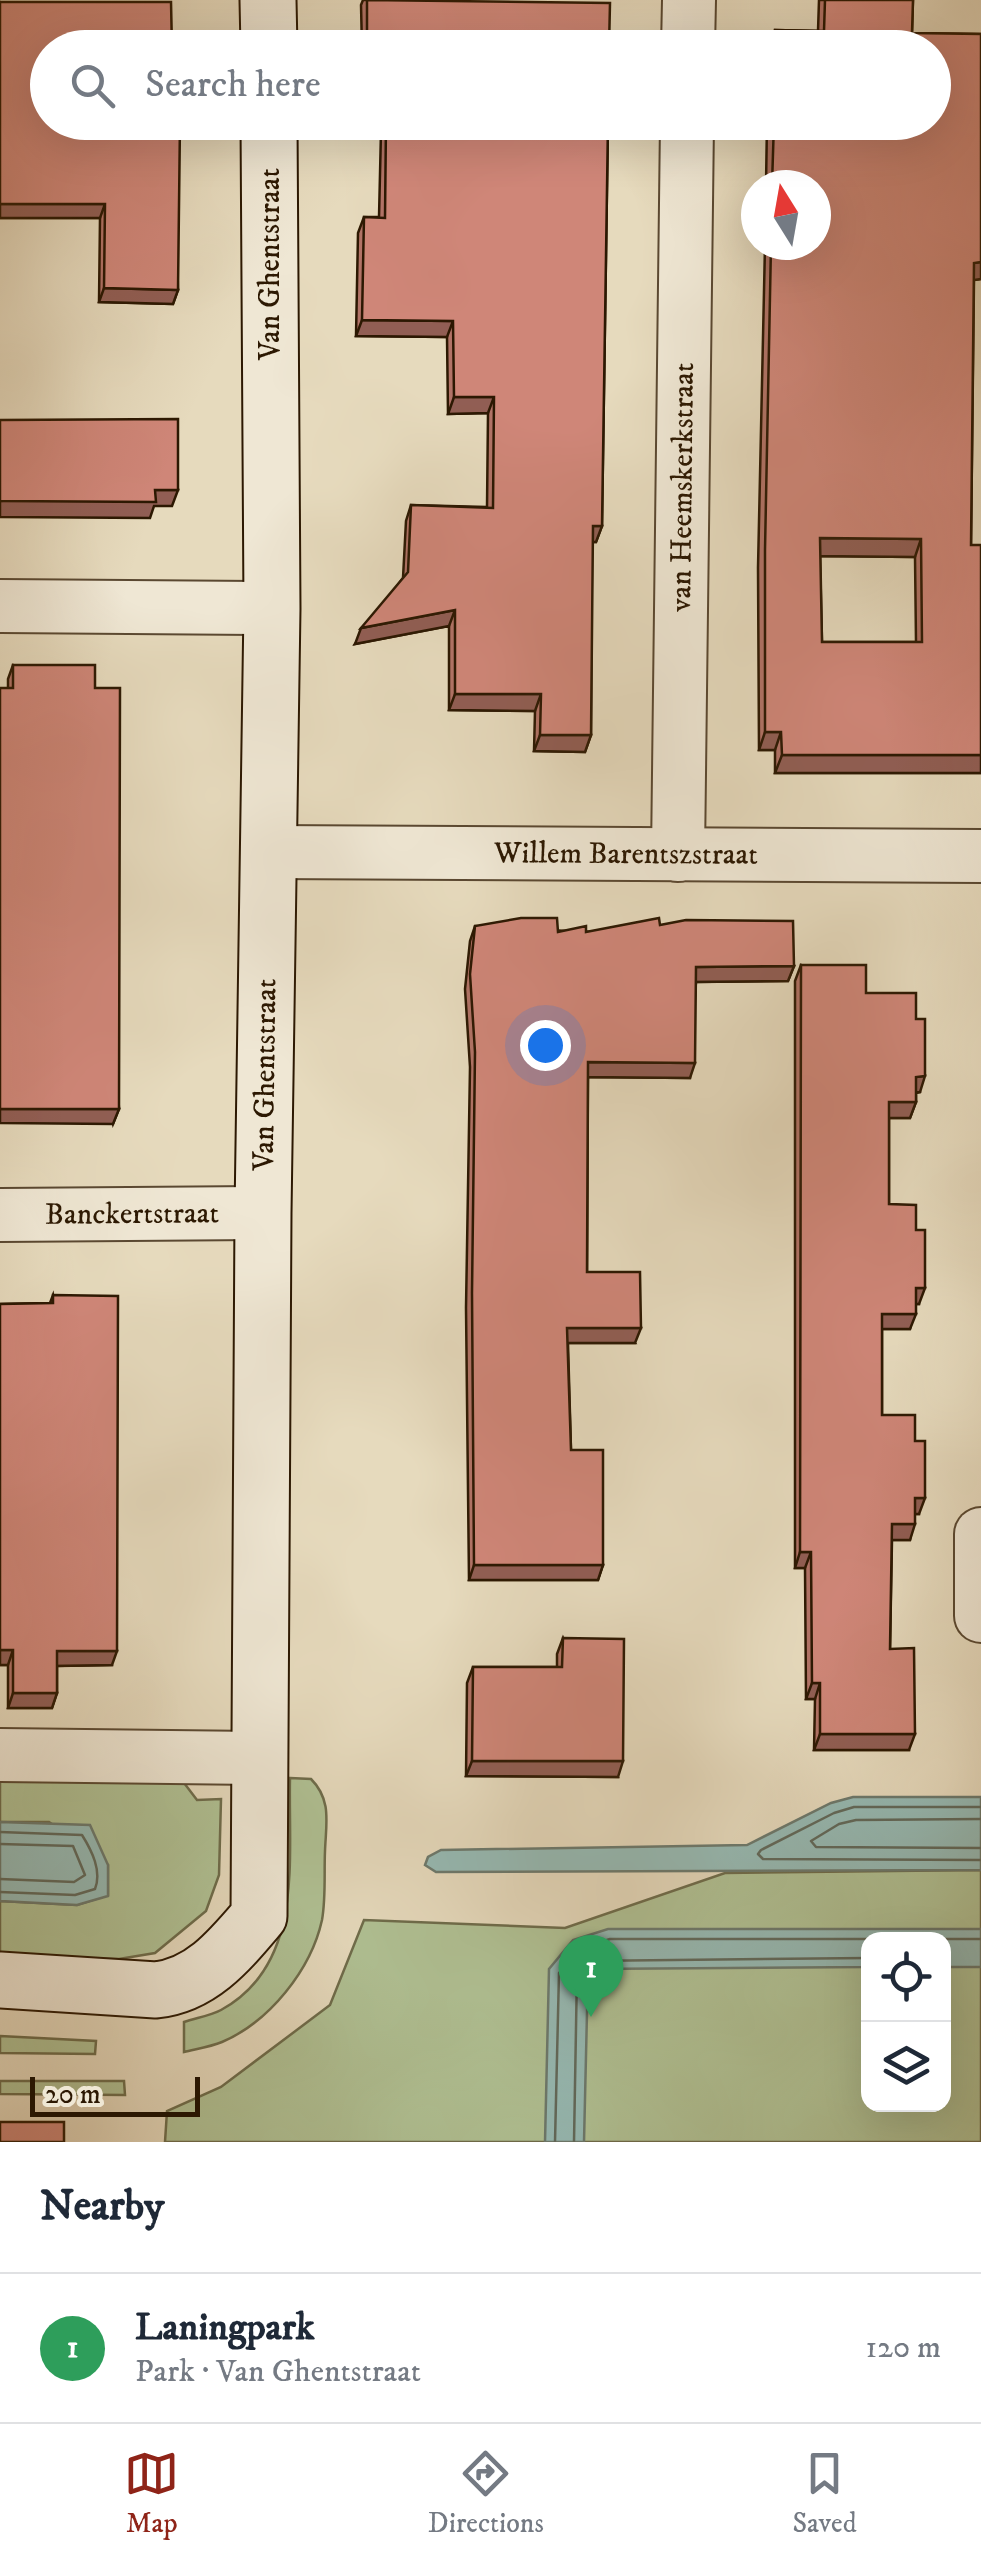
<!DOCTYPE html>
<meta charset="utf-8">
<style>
:root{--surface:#fff;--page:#f6f6f7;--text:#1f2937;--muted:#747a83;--line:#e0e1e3;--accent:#8f2418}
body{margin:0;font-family:"IM FELL DW Pica",serif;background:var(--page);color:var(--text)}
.controls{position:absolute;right:30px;bottom:30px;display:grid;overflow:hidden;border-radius:20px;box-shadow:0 10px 40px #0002}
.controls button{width:90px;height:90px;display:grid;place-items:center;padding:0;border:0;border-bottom:2px solid var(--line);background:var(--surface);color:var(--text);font:50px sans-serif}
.compass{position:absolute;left:741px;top:170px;width:90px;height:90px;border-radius:50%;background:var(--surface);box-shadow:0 10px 40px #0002;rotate:349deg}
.scale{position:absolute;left:30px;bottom:25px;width:170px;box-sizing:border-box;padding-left:10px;border:5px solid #2c1802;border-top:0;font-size:28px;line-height:35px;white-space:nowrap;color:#2c1802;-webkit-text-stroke:8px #efe7d4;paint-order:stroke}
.you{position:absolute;left:545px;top:1045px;width:35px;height:35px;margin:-25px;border:8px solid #fff;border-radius:50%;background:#1a73e8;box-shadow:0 0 0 15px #1a73e833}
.badge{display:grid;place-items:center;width:65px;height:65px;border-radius:50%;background:var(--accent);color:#fff;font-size:32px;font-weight:700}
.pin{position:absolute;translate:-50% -82px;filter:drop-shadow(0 2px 5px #0008)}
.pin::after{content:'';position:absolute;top:52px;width:35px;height:30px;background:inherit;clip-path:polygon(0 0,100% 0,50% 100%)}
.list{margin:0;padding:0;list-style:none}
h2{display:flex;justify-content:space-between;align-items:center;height:130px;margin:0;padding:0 40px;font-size:42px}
h2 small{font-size:32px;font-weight:400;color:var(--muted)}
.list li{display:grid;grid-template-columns:65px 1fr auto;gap:30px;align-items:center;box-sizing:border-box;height:150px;padding:0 40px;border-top:2px solid var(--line)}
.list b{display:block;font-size:38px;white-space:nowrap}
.list p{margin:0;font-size:32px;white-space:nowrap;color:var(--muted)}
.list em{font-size:32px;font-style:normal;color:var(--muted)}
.icon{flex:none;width:55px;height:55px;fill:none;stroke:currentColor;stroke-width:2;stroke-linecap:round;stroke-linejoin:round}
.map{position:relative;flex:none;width:981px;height:2142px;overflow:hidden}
.search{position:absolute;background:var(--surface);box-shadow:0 10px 40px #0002;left:30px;right:30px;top:30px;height:110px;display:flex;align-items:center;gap:25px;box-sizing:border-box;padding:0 35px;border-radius:55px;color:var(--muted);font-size:38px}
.sheet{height:280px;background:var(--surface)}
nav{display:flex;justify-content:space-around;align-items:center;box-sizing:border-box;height:140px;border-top:2px solid var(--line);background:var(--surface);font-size:28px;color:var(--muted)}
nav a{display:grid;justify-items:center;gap:5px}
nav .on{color:var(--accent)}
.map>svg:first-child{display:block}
.green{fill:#b0c194;stroke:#6e6c4b;stroke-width:2.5;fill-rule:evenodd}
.water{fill:#96bab4;stroke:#6c796d;stroke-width:2.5}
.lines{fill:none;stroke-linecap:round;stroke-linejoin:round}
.shore{stroke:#61695b;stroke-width:2.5}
.street-casing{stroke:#5a4831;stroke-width:56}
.secondary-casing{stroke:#2c1802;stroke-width:59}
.street{stroke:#efe7d4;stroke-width:52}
.secondary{stroke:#efe7d4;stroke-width:55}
.wall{fill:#b27367;stroke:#2c1802;stroke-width:2.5;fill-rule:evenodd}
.shaded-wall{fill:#915e54;stroke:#2c1802;stroke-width:2.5}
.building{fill:#cf8678;stroke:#2c1802;stroke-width:2.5;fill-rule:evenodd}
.labels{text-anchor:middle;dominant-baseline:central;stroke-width:9;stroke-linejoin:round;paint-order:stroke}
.street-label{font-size:30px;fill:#2c1802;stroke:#efe7d4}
</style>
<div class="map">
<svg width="981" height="2142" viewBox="0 0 981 2142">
<rect width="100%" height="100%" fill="#e6dabd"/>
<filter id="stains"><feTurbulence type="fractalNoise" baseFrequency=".002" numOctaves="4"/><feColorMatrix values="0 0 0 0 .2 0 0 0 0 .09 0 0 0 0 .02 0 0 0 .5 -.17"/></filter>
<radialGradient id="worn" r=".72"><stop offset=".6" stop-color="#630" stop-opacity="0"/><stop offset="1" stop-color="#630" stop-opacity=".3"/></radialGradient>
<path class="green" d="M0,1774L178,1775L197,1800L221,1799L219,1875L206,1911L155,1953L119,1959L0,1958V1901L77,1905L108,1895V1865L49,1822H0Z
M290,1778L311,1779C332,1800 326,1823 325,1851C324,1873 326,1898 322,1920C311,1970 269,2022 222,2042C210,2047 196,2049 184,2052V2022C195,2018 210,2016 221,2010C305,1964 288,1859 290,1778Z
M981,1870V2142H165L167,2111L221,2087L330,2005L364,1920L565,1928L725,1873ZM868,1940H944V2104H868Z
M0,2036L96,2041L95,2054L0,2053Z
M0,2081H124L125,2095L0,2094Z"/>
<path class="water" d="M853,1797H981V1870L436,1872L425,1865L428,1857L441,1850L747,1845L831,1803Z
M0,1822L90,1825L108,1865V1896L77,1905L0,1901Z
M608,1929H981V1967H944V1940H868V1967L588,1969L584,2142H545L549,1969L573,1940Z"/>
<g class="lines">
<path class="shore" d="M981,1807H854L834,1813L761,1850L758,1854L763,1859L981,1860
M981,1819L856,1820L839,1824L811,1841L816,1847L981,1848
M0,1832L82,1835C92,1851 102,1871 95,1889L75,1895L0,1892
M0,1844L73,1846L85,1875L74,1882L0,1879
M555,2142L559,1973L579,1949L610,1939H981
M574,2142L577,1971L583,1961L868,1958"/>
<g class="street-casing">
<g id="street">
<path d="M688,48L689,0"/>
<path d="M0,606L272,608"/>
<path id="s1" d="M268,852L981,856"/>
<path id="s2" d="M678,855L687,122"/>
<path id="s3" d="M0,1215L263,1213"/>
<path d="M981,1534V1616"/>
<path d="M0,1755L261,1758"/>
</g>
</g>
<g class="secondary-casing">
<g id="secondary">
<path d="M268,0L269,48"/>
<path id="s4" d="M0,1980L156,1990C202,1985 230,1950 259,1916L263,1213L272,608L269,122"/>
</g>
</g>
<use href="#street" class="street"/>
<use href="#secondary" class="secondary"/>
</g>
<path class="wall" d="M363,0H461L609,48H362L361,5Z
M819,0H913L912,33L981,34V279L974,280L971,545L981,773H775V750H759L758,568L765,245H816V185H766L767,122H934V48H769L775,30L818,31ZM820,556L915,557L916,642H822Z
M0,2L172,48L178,290L173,304L99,302L100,218H0Z
M362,122H608L602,526L596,542H592L591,735L585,752L534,751L535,711L449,710V626L355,644L403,578L406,521L411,505L487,507L488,413L448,414L447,337L356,336L358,233L364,217H379L381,131H362Z
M13,665L95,688L119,1109L113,1124L8,688V679Z
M660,925L794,966L788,981L696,982L690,1078L588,1077L587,1272L635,1343H568L571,1450L603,1565L598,1580H469L466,1308L470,1067L465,989L470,941L475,926L586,932Z
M801,965L866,993L916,1019L920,1092L916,1093V1102L910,1118H889V1204L916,1230L919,1304H916L910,1329H882V1415L915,1441L919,1514H915L910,1540H892L890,1649L909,1750H814L815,1699H806L805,1568H795V981Z
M53,1295L112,1665L57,1666V1693L52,1708H8V1665H0V1304L50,1303Z
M563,1638L618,1777L466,1776L467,1683L473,1667H557V1654Z"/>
<path class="shaded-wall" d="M365,122H384L381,131H362Z
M0,204H105L100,218H0Z
M981,262V279L968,281L974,263Z
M104,288L178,290L173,304L99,302Z
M362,320L453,321L447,337L356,336Z
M454,397H494L488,413L448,414Z
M155,490H178L172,506H154L150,518L0,517V501Z
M593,526H602L596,542H587Z
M820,538L921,539L915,557L814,556Z
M455,610L449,626L355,644L361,628Z
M455,694H541L535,711L449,710Z
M765,732H781L775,750H759Z
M540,735H591L585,752L534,751Z
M782,755H981V773H775Z
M794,966L788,981L690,982L696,967Z
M588,1062L695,1063L690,1078L583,1077Z
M925,1076L920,1092L910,1093L916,1077Z
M889,1102H916L910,1118H883Z
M0,1109H119L113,1124L0,1123Z
M916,1288H925L919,1304H910Z
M882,1314H916L910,1329H876Z
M567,1328H641L635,1343H562Z
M915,1498H925L919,1514H909Z
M892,1524H915L910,1540H886Z
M800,1552H811L805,1568H795Z
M474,1565H603L598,1580H469Z
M0,1650H13L8,1665H0Z
M57,1651H117L112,1665L52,1666Z
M812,1683H820L815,1699H806Z
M13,1693H57L52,1708H8Z
M820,1734H915L909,1750H814Z
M472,1761H623L618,1777L466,1776Z"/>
<path class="building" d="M367,0L610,3L609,48H367Z
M825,0H913L912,33L981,34V262L974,263L971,545H981V755H782L781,732H765V550L771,245H816V185H772L774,122H934V48H775V30L824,31ZM820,538L921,539L922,642H822Z
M0,2H171L172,48H48V122H180L178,290L104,288L105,204H0Z
M386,122H608L602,526H593L591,735H540L541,694H455V610L361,628L408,572L411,505L493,508L494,397H454L453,321L362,320L364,217L385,218Z
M178,419V490H155L156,502L0,501V420Z
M13,665H95V688H120L119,1109H0V688H13Z
M521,918H557L558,932L586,926V932L659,918L660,925L686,920L793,921L794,966L696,967L695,1063L588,1062L587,1272H640L641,1328H567L571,1450H603V1565H474L472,1293L475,1052L470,974L475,926Z
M801,965H866V993H916V1019H925V1076L916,1077V1102H889V1204L916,1205V1230H925V1288H916V1314H882V1415H915V1441H925V1498H915V1524H892L890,1649L914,1648L915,1734H820V1683H812L811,1552H800Z
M53,1295L118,1296L117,1651H57V1693H13V1650H0V1304L53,1303Z
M563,1638L624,1639L623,1761H472L473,1667H562Z
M0,2122H64V2142H0Z"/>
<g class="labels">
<g class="street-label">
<text transform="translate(270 264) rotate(-90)">Van Ghentstraat</text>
<text stroke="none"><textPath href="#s2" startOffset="368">van Heemskerkstraat</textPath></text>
<text stroke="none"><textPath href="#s1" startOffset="358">Willem Barentszstraat</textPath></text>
<text stroke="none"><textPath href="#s4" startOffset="1128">Van Ghentstraat</textPath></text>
<text stroke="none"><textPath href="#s3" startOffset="132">Banckertstraat</textPath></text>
</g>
</g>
<rect width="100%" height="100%" filter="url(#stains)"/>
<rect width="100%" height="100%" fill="url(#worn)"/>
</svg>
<div class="controls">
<button><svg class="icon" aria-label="locate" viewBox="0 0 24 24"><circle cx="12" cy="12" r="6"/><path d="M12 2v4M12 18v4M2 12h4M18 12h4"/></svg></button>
<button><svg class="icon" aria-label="layers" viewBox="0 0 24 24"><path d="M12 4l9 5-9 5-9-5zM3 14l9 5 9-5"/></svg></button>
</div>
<svg class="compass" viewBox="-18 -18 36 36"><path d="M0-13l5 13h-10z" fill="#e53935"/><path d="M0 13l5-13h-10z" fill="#747a83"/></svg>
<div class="scale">20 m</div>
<div class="you"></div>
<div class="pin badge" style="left:591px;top:2017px;background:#2e9e5b">1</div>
<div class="search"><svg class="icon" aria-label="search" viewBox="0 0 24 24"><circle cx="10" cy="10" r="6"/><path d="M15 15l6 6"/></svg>Search here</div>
</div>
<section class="sheet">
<h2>Nearby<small></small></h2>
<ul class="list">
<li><span class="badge" style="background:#2e9e5b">1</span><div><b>Laningpark</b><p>Park · Van Ghentstraat</p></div><em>120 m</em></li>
</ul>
</section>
<nav>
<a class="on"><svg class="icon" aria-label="map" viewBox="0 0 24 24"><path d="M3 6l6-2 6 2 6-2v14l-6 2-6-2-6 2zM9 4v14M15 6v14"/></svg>Map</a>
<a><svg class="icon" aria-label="directions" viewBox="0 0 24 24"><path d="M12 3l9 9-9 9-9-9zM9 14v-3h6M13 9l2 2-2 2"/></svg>Directions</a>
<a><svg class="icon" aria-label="saved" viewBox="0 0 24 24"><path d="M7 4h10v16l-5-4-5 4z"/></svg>Saved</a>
</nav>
